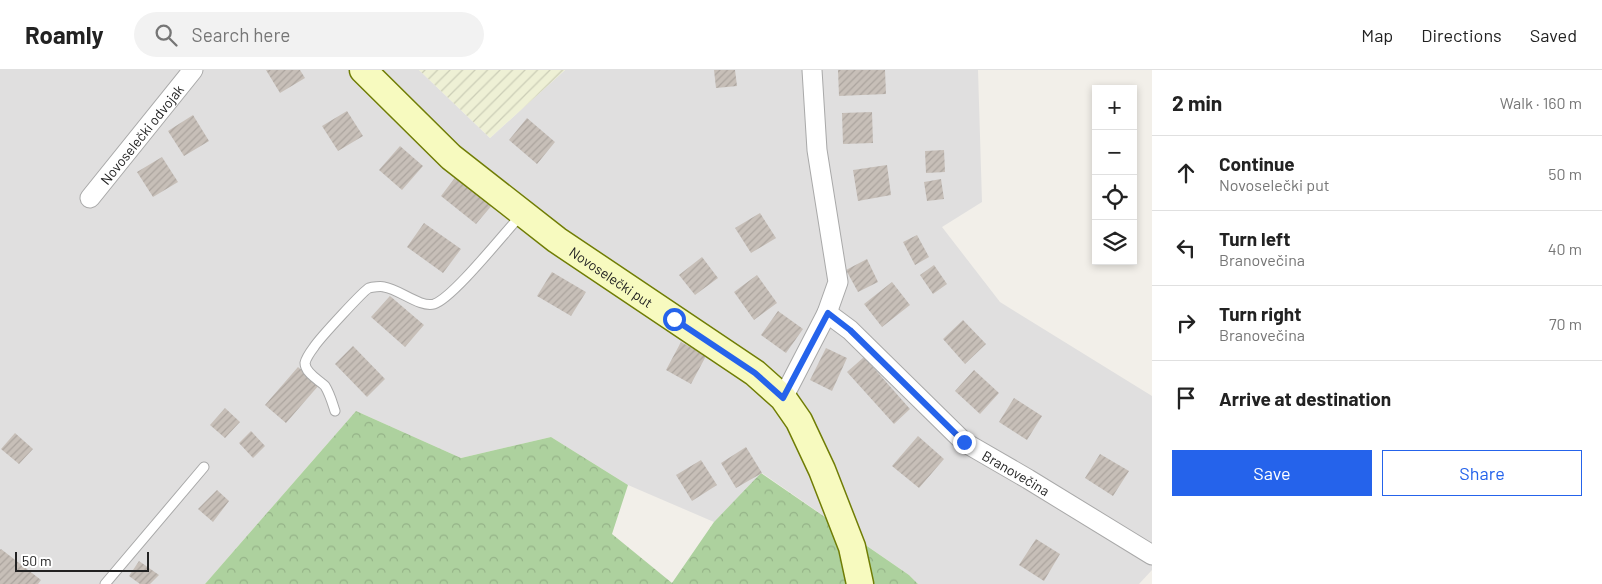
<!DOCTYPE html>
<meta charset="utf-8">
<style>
:root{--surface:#fff;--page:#f2f2f2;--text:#222;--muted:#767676;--line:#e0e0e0;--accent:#2563eb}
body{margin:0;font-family:Barlow,sans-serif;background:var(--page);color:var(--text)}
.controls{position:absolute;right:15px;top:15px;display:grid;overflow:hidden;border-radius:0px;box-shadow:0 2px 8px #0003}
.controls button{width:45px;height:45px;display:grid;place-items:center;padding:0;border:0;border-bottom:1px solid var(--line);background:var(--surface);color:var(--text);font:25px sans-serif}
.scale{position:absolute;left:15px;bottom:12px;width:134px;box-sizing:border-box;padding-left:5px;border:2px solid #222;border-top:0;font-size:14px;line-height:18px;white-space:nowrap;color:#222;-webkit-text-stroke:4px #fff;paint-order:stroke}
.stop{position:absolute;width:15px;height:15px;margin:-11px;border:4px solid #2563eb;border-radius:50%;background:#fff}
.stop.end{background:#2563eb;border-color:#fff;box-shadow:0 1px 5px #0008}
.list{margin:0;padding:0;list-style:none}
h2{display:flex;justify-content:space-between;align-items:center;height:65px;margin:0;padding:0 20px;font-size:21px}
h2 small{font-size:16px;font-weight:400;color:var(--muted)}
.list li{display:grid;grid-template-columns:32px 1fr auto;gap:15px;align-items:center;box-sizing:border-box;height:75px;padding:0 20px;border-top:1px solid var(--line)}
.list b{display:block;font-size:19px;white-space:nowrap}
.list p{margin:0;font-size:16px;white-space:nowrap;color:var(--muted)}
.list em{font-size:16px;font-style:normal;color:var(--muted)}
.actions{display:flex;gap:10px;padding:15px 20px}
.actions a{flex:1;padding:11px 0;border:1px solid var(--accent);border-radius:0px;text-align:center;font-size:18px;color:var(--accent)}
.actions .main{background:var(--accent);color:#fff}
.icon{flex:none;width:28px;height:28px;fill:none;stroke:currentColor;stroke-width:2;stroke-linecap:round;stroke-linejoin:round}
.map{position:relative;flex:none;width:1152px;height:514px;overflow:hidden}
header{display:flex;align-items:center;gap:30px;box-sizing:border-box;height:70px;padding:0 25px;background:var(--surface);border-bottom:1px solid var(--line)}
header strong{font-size:24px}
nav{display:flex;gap:28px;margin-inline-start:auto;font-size:18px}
.search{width:350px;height:45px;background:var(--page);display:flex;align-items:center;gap:12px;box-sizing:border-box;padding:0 18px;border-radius:28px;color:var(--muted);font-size:19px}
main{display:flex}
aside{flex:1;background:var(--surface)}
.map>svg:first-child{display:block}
.residential{fill:#e0dfdf}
.farmland{fill:url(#farmland-furrows)}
.forest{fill:url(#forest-crowns)}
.building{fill:url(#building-hatch)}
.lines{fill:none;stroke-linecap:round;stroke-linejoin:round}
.lane-casing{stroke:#a9a9a9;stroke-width:11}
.street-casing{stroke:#a9a9a9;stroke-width:21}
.secondary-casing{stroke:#707d05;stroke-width:29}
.lane{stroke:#fff;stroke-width:9}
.street{stroke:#fff;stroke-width:19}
.secondary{stroke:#f7fabf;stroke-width:26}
.route{stroke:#2563eb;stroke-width:6}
.labels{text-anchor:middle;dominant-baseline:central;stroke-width:4;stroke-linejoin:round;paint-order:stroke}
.street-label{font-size:14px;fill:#222;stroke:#fff}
</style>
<header>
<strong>Roamly</strong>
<div class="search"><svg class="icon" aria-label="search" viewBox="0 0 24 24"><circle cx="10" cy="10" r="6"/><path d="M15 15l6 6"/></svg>Search here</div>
<nav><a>Map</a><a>Directions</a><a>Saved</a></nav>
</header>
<main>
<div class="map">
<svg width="1152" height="514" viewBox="0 0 1152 514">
<defs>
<pattern id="farmland-furrows" width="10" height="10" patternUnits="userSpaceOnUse" patternTransform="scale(1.25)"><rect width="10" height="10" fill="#eef0d5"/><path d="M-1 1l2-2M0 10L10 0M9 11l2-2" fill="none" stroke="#ccceb7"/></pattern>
<pattern id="forest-crowns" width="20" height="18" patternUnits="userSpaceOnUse" patternTransform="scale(1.25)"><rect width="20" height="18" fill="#add19e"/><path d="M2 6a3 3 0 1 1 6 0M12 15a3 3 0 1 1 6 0" fill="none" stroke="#95b388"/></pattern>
<pattern id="building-hatch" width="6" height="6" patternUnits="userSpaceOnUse" patternTransform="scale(1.25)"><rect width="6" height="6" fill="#c7bfb8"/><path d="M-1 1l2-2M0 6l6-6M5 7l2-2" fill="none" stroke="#aba49e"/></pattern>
</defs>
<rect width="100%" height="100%" fill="#f2efe9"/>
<path class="residential" d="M0,0H419L490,68L565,0H978L982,132L942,157L1000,232L1152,326V500L1139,514H918L909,505L762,403L714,452L628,415L551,367L461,388L356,341L205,514H0Z"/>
<path class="farmland" d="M419,0H565L490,68Z"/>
<path class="forest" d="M356,341L461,388L551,367L628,415L612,464L672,513L714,452L761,403L909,505L918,514H205Z"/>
<path class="building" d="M266,0H300L305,8L280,23Z
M714,0H735L737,16L716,18Z
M838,0H885L886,24L839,26Z
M347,41L363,66L338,81L322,56Z
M872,42L873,73L843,74L842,43Z
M193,45L209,71L184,86L168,61Z
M527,48L555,72L537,94L509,70Z
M400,76L423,96L402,120L379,100Z
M944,80L945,102L926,103L925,81Z
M162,87L178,112L153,127L137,102Z
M887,95L891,125L858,131L853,100Z
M457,105L493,134L476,154L441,126Z
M941,109L944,129L927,131L924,112Z
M760,143L776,168L751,183L735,158Z
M424,153L461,179L443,203L407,177Z
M917,165L929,187L915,195L903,172Z
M702,187L718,208L695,225L679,205Z
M867,189L878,212L858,222L846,200Z
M934,195L947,214L933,224L920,205Z
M552,202L586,222L571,246L537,226Z
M757,205L777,233L754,250L734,222Z
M892,212L910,235L882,257L864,234Z
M390,226L424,255L405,277L371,247Z
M778,241L803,259L786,283L761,265Z
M963,250L986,274L965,294L943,269Z
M681,272L706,286L691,314L666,300Z
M353,276L385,309L367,327L335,294Z
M826,278L847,288L832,321L810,310Z
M864,287L910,339L894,354L847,302Z
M298,297L319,315L286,353L265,335Z
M974,300L999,323L980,344L955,321Z
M1014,328L1042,346L1027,370L999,352Z
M225,338L240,352L225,368L210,355Z
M251,361L265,376L253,388L239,373Z
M15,363L33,379L19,394L1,379Z
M918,366L944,389L919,418L892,396Z
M746,377L762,403L736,418L721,393Z
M1100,384L1129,401L1113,426L1085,408Z
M701,390L717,415L692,431L676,405Z
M217,420L229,431L213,452L198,439Z
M1036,469L1060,484L1044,511L1019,495Z
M1,479L41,510L38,514H0V480Z
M139,491L159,505L150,514H140L129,506Z"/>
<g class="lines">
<g class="lane-casing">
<path id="lane" d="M335,341C332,332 330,324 325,316C319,310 305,303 305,293C306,288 311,281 314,277C319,269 364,220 369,218C372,217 381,216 384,217C399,219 420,238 434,234C453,228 505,162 522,144
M105,514L204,397"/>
</g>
<g class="street-casing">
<g id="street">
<path id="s1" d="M90,128L193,0"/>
<path id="s2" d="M827,243L850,260L964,372L1028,409L1152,485"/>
<path d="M783,328L827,243L838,212L817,80L812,0"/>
</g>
</g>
<g class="secondary-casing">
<g id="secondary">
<path id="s3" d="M363,0L451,87L557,170L755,303L783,328L799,351L822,400L852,477L860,514"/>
</g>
</g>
<use href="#lane" class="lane"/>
<use href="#street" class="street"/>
<use href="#secondary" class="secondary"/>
</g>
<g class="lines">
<path class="route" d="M674,249L755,303L783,328L828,243L850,260L964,372"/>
</g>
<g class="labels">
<g class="street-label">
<text stroke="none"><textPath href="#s1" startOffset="82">Novoselečki odvojak</textPath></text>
<text stroke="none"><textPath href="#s3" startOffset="324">Novoselečki put</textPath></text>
<text stroke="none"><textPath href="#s2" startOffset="249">Branovečina</textPath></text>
</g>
</g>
</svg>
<div class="controls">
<button>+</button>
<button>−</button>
<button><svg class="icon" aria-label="locate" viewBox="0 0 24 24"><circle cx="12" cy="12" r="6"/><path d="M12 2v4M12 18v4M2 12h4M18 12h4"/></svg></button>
<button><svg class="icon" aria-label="layers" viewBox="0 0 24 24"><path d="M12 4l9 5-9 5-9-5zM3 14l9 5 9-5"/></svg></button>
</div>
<div class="scale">50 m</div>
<div class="stop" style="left:674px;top:249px"></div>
<div class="stop end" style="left:964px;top:372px"></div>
</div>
<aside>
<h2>2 min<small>Walk · 160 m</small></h2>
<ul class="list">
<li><svg class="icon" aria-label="ahead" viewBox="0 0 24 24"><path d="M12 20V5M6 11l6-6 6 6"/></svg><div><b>Continue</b><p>Novoselečki put</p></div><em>50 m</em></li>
<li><svg class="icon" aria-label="left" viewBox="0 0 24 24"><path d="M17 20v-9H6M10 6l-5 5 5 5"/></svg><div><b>Turn left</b><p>Branovečina</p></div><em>40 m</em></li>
<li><svg class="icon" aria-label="right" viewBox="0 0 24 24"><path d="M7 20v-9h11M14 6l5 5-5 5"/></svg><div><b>Turn right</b><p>Branovečina</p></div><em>70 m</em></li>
<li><svg class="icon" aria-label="arrive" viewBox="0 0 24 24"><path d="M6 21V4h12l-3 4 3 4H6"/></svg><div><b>Arrive at destination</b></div></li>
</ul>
<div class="actions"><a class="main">Save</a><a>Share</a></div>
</aside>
</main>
